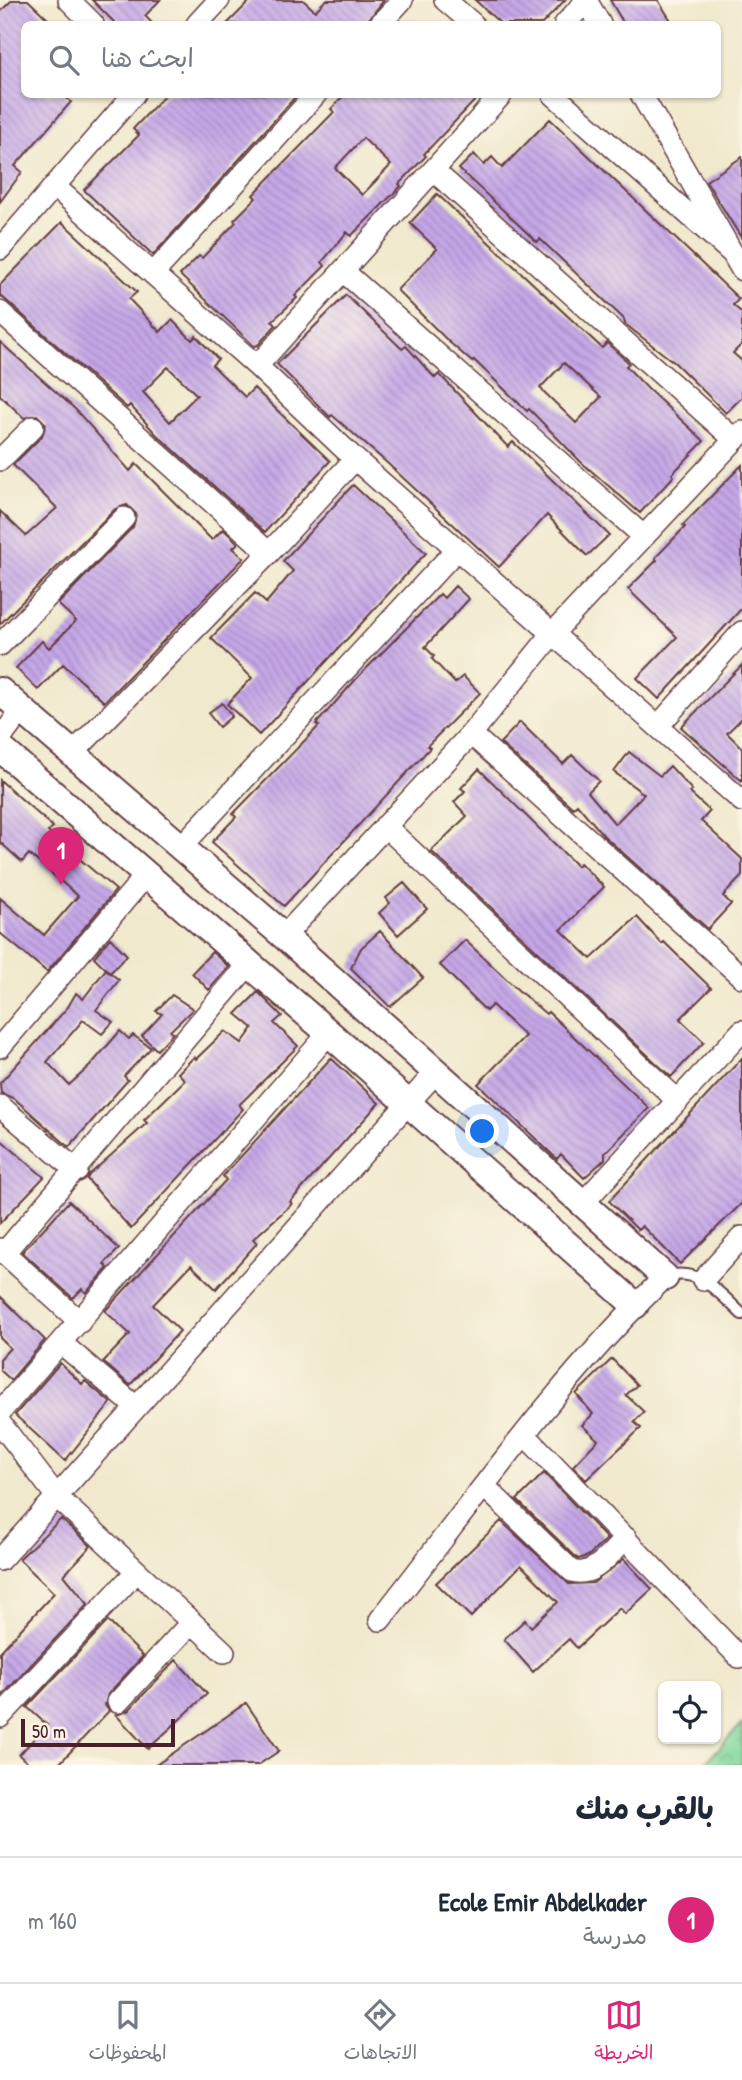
<!DOCTYPE html>
<html lang="ar">
<meta charset="utf-8">
<style>
:root{--surface:#fff;--page:#f2f2f3;--text:#1f2937;--muted:#747a83;--line:#e0e1e3;--accent:#db2777}
body{margin:0;font-family:"Patrick Hand","Playpen Sans Arabic",sans-serif;background:var(--page);color:var(--text);direction:rtl}
.controls{position:absolute;right:21px;bottom:21px;display:grid;overflow:hidden;border-radius:10px;box-shadow:0 2px 5px #0004}
.controls button{width:63px;height:63px;display:grid;place-items:center;padding:0;border:0;border-bottom:2px solid var(--line);background:var(--surface);color:var(--text);font:35px sans-serif}
.scale{position:absolute;left:21px;bottom:18px;width:154px;box-sizing:border-box;padding-left:7px;border:4px solid #4a1f2b;border-top:0;font-size:19px;line-height:24px;white-space:nowrap;color:#4a1f2b;-webkit-text-stroke:5px #fcf5e5;paint-order:stroke}
.you{position:absolute;left:483px;top:1132px;width:24px;height:24px;margin:-18px;border:5px solid #fff;border-radius:50%;background:#1a73e8;box-shadow:0 0 0 10px #1a73e833}
.badge{display:grid;place-items:center;width:46px;height:46px;border-radius:50%;background:var(--accent);color:#fff;font-size:23px;font-weight:700}
.pin{position:absolute;translate:-50% -58px;filter:drop-shadow(0 2px 4px #0008)}
.pin::after{content:'';position:absolute;top:37px;width:24px;height:21px;background:inherit;clip-path:polygon(0 0,100% 0,50% 100%)}
.list{margin:0;padding:0;list-style:none}
h2{display:flex;justify-content:space-between;align-items:center;height:91px;margin:0;padding:0 28px;font-size:30px}
h2 small{font-size:23px;font-weight:400;color:var(--muted)}
.list li{display:grid;grid-template-columns:46px 1fr auto;gap:21px;align-items:center;box-sizing:border-box;height:126px;padding:0 28px;border-top:2px solid var(--line)}
.list b{display:block;font-size:26px;white-space:nowrap}
.list p{margin:0;font-size:23px;white-space:nowrap;color:var(--muted)}
.list em{font-size:23px;font-style:normal;color:var(--muted)}
.icon{flex:none;width:38px;height:38px;fill:none;stroke:currentColor;stroke-width:2;stroke-linecap:round;stroke-linejoin:round}
.map{position:relative;flex:none;width:742px;height:1765px;overflow:hidden;direction:ltr}
.search{position:absolute;background:var(--surface);box-shadow:0 2px 5px #0004;left:21px;right:21px;top:21px;height:77px;display:flex;align-items:center;gap:18px;box-sizing:border-box;padding:0 24px;border-radius:10px;color:var(--muted);font-size:26px}
.sheet{height:217px;background:var(--surface)}
nav{display:flex;justify-content:space-around;align-items:center;box-sizing:border-box;height:98px;border-top:2px solid var(--line);background:var(--surface);font-size:19px;color:var(--muted)}
nav a{display:grid;justify-items:center;gap:4px}
nav .on{color:var(--accent)}
.map>svg:first-child{display:block}
.park{fill:url(#park-crowns);stroke:#667c64;stroke-width:2}
.building{fill:url(#building-back-hatch);fill-rule:evenodd}
.lines{fill:none;stroke-linecap:round;stroke-linejoin:round}
.service-casing{stroke:#633d43;stroke-width:14}
.minor-casing{stroke:#633d43;stroke-width:24}
.tertiary-casing{stroke:#633d43;stroke-width:30}
.service{stroke:#fff;stroke-width:10}
.minor{stroke:#fff;stroke-width:21}
.tertiary{stroke:#fff;stroke-width:26}
</style>
<div class="map">
<svg width="742" height="1765" viewBox="0 0 742 1765">
<defs>
<pattern id="park-crowns" width="20" height="18" patternUnits="userSpaceOnUse" patternTransform="scale(1.75)"><rect width="20" height="18" fill="#81d89d"/><path d="M2 6a3 3 0 1 1 6 0M12 15a3 3 0 1 1 6 0" fill="none" stroke="#71b987"/></pattern>
<pattern id="building-back-hatch" width="6" height="6" patternUnits="userSpaceOnUse" patternTransform="scale(1.75)"><rect width="6" height="6" fill="#c5a7e8"/><path d="M-1 5l2 2M0 0l6 6M5-1l2 2" fill="none" stroke="#a287bc"/></pattern>
</defs>
<rect width="100%" height="100%" fill="#fcf5e5"/>
<filter id="ink" filterUnits="userSpaceOnUse"><feTurbulence type="fractalNoise" baseFrequency=".0143" numOctaves="2"/><feDisplacementMap in="SourceGraphic" scale="14" xChannelSelector="R" yChannelSelector="G"/><feConvolveMatrix kernelMatrix="1 2 1 2 8 2 1 2 1" color-interpolation-filters="sRGB"/></filter>
<filter id="wash" filterUnits="userSpaceOnUse"><feTurbulence type="fractalNoise" baseFrequency=".00686" numOctaves="4" result="noise"/><feDisplacementMap in="SourceGraphic" scale="28" xChannelSelector="R" yChannelSelector="G"/><feGaussianBlur stdDeviation="1.57" result="paint"/><feColorMatrix in="noise" values="0 0 0 0 0 0 0 0 0 0 0 0 0 0 0 0 0 1.4 0 .05"/><feComposite in="paint" operator="in"/></filter>
<g filter="url(#wash)">
<rect width="100%" height="100%" fill="#f0e9cd"/>
<path class="park" d="M742,1724V1765H703Z"/>
<g id="blocks">
<path class="building" d="M12,0H28L53,24H24V94H63L71,102L15,166L22,172L0,202V12Z
M92,0H160L145,16L153,24H116Z
M251,0H303L315,11L326,0H384L365,24H227Z
M475,0H565L542,24H501Z
M610,0H658L673,24H624Z
M166,94H298L153,255L84,190L139,135L133,129Z
M345,94H481L424,154L426,156L399,184L401,186L351,236L347,232L322,262L325,266L295,296L297,298L272,321L276,325L258,345L254,346L180,275L199,256L202,258L236,222L234,220L256,198L253,195L334,112L331,109ZM363,138L391,165L362,195L335,168Z
M550,119L739,299L733,305L742,313V344L733,353L742,361V397L726,413L675,363L625,324L624,319L540,239L537,242L459,169L474,154L484,165L492,157L502,168Z
M742,157V239L706,181Z
M437,194L602,348L607,343L629,363L626,366L648,389L704,441L672,474L674,476L640,513L581,462L529,409L527,411L474,360L472,362L448,341L397,290L437,249L410,223ZM564,363L601,397L576,423L540,388Z
M62,222L137,292L129,299L160,332L172,320L192,340L196,336L218,359L212,365L245,397L254,388L330,461L265,532L156,434L130,405L127,408L0,295V285ZM168,367L197,395L170,422L143,392Z
M346,295L402,349L406,346L435,378L439,374L508,447L513,442L609,535L587,556L547,515L499,567L386,462L332,415L330,417L277,364Z
M0,342L75,409L130,471L136,464L212,540L223,529L238,543L233,548L244,558L104,702L63,664L38,690L16,668L42,641L49,648L76,621L58,604L133,527L136,514L127,505L115,509L0,624V511L26,536L57,508L13,465L42,436L46,424L37,415L24,418L0,395Z
M742,465V608L659,699L637,678L677,637L628,589L657,560L655,558L685,527L683,525Z
M353,485L426,553L259,735L227,704L252,678L211,638L255,593L266,603L293,571L283,561Z
M455,586L469,599L425,647L434,656L432,659L455,683L463,676L480,693L427,746L430,748L284,906L212,842L236,817L233,814L319,726L316,724L358,677L440,594L444,598Z
M742,665V718L727,733L742,748V781L681,727Z
M222,703L232,716L219,727L208,713Z
M520,722L563,764L572,755L599,781L588,792L615,824L644,794L614,772L629,752L660,776L670,766L692,790L689,792L710,811L701,821L742,859V876L723,896L731,904L708,929L604,836L577,804L573,808L500,743Z
M479,769L577,866L580,863L604,887L561,930L591,959L637,917L662,944L664,942L711,988L680,1019L704,1042L671,1077L431,851L467,816L454,802L465,791L461,788Z
M0,780L53,827L48,832L116,890L47,972L0,933V898L44,935L78,896L29,854L22,862L0,842Z
M404,883L427,909L398,935L379,913L390,903L386,898Z
M380,931L423,978L390,1007L351,968L361,948Z
M110,938L127,955L110,973L94,957Z
M465,940L518,990L546,1014L548,1012L649,1108L605,1153V1159L584,1178L561,1154L557,1159L478,1084L525,1036L492,1005L486,1011L440,965Z
M212,952L229,967L209,990L192,973Z
M106,969L119,980L96,1010L113,1022L102,1034L83,1020L47,1062L69,1085L90,1066L120,1031L129,1039L133,1035L151,1048L124,1076L128,1080L69,1147L15,1099L1,1093L0,1083L68,1007L76,993L83,999Z
M258,992L282,1016L274,1023L298,1046L239,1105L243,1109L131,1229L87,1179L89,1175L147,1123L144,1120L185,1080L178,1073L194,1057L196,1059L225,1031L242,1043L253,1028L236,1014Z
M172,995L193,1009L170,1031L173,1033L157,1050L142,1036L162,1014L156,1011Z
M331,1058L379,1103L290,1202L292,1204L253,1239L257,1243L216,1289L191,1265L153,1305L180,1331L130,1385L103,1362L130,1334L105,1311L226,1180L223,1176Z
M742,1058V1203L680,1264L642,1226L638,1230L609,1201Z
M0,1139L44,1177L0,1223Z
M69,1201L119,1249L104,1264L108,1268L86,1293L82,1289L73,1298L22,1252Z
M0,1296L45,1340L11,1380L0,1370V1359L10,1348L0,1338Z
M612,1359L637,1385L626,1395L644,1412L634,1422L641,1428L586,1480L573,1466L598,1440L582,1425L593,1414L576,1394Z
M60,1363L82,1384L85,1381L111,1403L65,1461L15,1415Z
M544,1473L607,1539L588,1556L578,1559L517,1500Z
M61,1519L91,1546L64,1575L88,1604L0,1698V1652L54,1593L19,1559Z
M501,1521L569,1584L593,1583L624,1559L652,1589L625,1614L620,1608L577,1648L569,1639L533,1672L504,1639L525,1620L531,1627L558,1602L521,1565L471,1617L436,1583Z
M108,1621L143,1656L108,1694L105,1705L109,1711L58,1765H30L19,1755L47,1725L27,1707Z
M176,1660L207,1694L148,1749L116,1715L128,1711Z
M246,1703L279,1751L258,1765H156Z"/>
</g>
</g>
<g filter="url(#ink)">
<use href="#blocks" fill-opacity="0" stroke="#633d43" stroke-width="2"/>
<g class="lines">
<g class="service-casing">
<path id="service" d="M665,1277C699,1266 719,1293 742,1314"/>
</g>
<g class="minor-casing">
<path id="minor" d="M69,0L93,24
M445,0L473,24
M586,0L600,24
M197,24L219,0
M380,24L402,0
M565,24L586,1
M553,94L733,254
M641,94L742,270
M434,171L735,440
M54,186L257,366L355,459L742,801
M0,249L134,94
M343,271L642,535
M153,274L316,94
M0,312L269,553
M257,366L502,94
M0,460L33,427
M0,645L124,518
M659,725L742,632
M471,734L742,977
M0,739L22,710
M72,754L269,553L355,459
M385,826L678,1101
M181,847L457,549
M284,936L471,734L554,632L742,432
M0,1047L147,874
M0,1106L77,1171
M583,1203L742,1031
M0,1249L80,1322
M4,1253L249,964
M703,1280L742,1237
M61,1343L136,1407
M0,1412L329,1033
M0,1423L57,1497L224,1652
M526,1436L739,1657
M485,1487L572,1571C594,1578 610,1553 626,1538
M0,1560L436,1072
M380,1620C470,1506 561,1376 665,1277
M118,1702L191,1623
M0,1717L136,1572"/>
</g>
<g class="tertiary-casing">
<path id="tertiary" d="M0,691L284,936L665,1277
M0,748L329,1033L635,1305"/>
</g>
<use href="#service" class="service"/>
<use href="#minor" class="minor"/>
<use href="#tertiary" class="tertiary"/>
</g>
</g>
</svg>
<div class="controls">
<button><svg class="icon" aria-label="locate" viewBox="0 0 24 24"><circle cx="12" cy="12" r="6"/><path d="M12 2v4M12 18v4M2 12h4M18 12h4"/></svg></button>
</div>
<div class="scale">50 m</div>
<div class="you"></div>
<div class="pin badge" style="left:61px;top:885px">1</div>
<div class="search"><svg class="icon" aria-label="search" viewBox="0 0 24 24"><circle cx="10" cy="10" r="6"/><path d="M15 15l6 6"/></svg>ابحث هنا</div>
</div>
<section class="sheet">
<h2>بالقرب منك<small></small></h2>
<ul class="list">
<li><span class="badge">1</span><div><b>Ecole Emir Abdelkader</b><p>مدرسة</p></div><em>160 m</em></li>
</ul>
</section>
<nav>
<a class="on"><svg class="icon" aria-label="map" viewBox="0 0 24 24"><path d="M3 6l6-2 6 2 6-2v14l-6 2-6-2-6 2zM9 4v14M15 6v14"/></svg>الخريطة</a>
<a><svg class="icon" aria-label="directions" viewBox="0 0 24 24"><path d="M12 3l9 9-9 9-9-9zM9 14v-3h6M13 9l2 2-2 2"/></svg>الاتجاهات</a>
<a><svg class="icon" aria-label="saved" viewBox="0 0 24 24"><path d="M7 4h10v16l-5-4-5 4z"/></svg>المحفوظات</a>
</nav>
